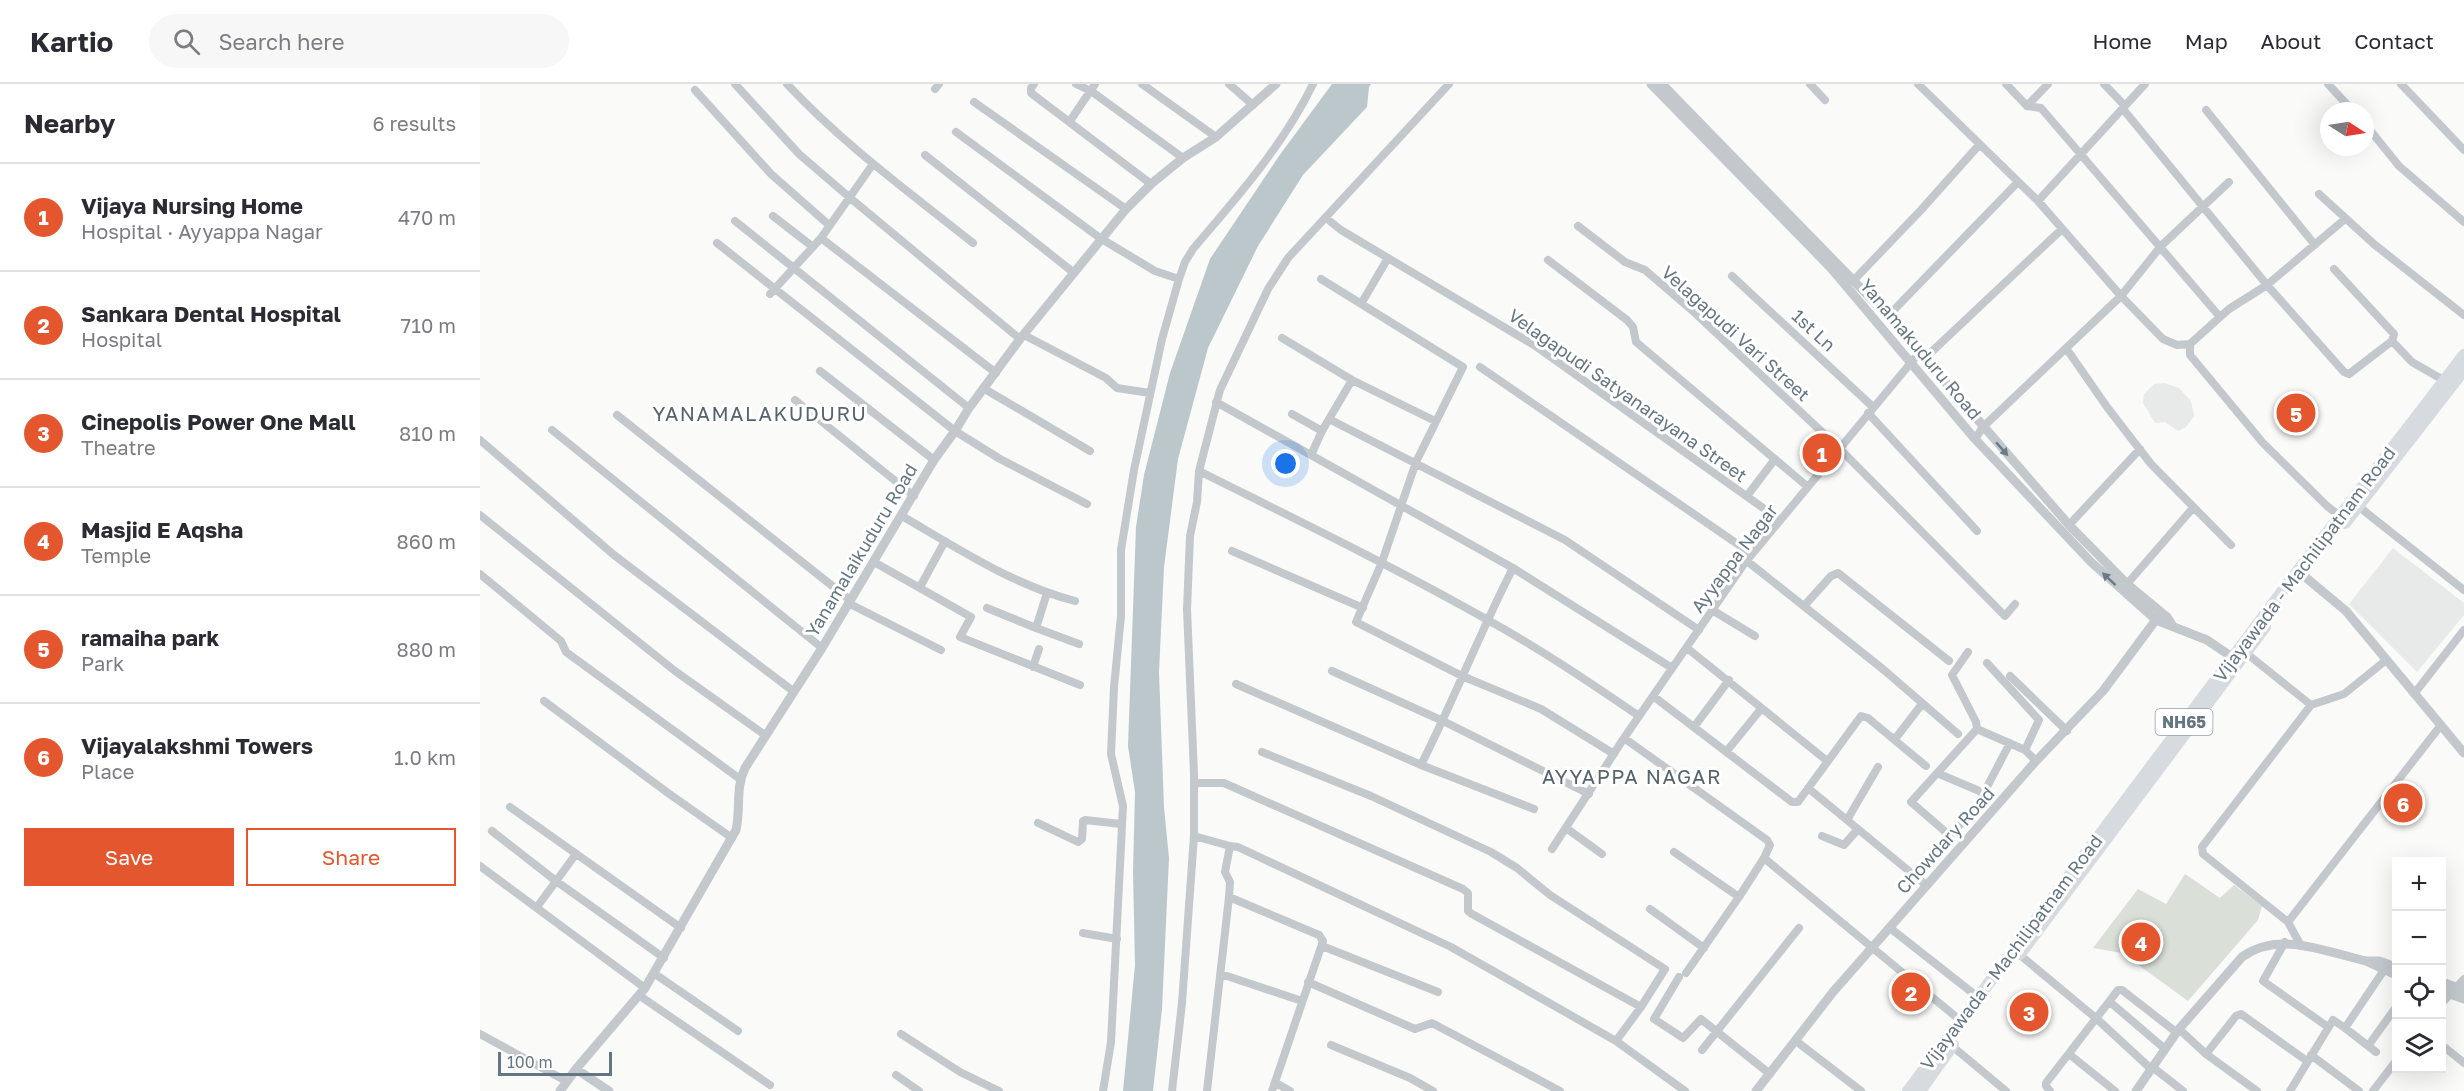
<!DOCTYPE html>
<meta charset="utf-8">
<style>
:root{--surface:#fff;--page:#f7f7f7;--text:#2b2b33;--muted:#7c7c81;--line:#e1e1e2;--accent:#e4572e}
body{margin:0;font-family:"Golos Text",sans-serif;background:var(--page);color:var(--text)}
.controls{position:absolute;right:18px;bottom:18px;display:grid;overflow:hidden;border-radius:0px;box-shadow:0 6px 24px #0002}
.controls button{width:54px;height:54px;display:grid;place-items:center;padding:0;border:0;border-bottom:2px solid var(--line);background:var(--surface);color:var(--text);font:30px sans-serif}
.compass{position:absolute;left:1840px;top:18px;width:54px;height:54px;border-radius:50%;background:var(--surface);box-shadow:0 6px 24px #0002;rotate:102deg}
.scale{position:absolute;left:18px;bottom:15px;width:114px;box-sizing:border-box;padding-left:6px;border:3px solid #657683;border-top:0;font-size:16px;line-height:21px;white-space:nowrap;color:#657683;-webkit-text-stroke:4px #fff;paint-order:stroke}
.you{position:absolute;left:806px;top:380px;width:21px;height:21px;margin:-15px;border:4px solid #fff;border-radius:50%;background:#1a73e8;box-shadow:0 0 0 9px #1a73e833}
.badge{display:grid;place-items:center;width:39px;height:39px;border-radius:50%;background:var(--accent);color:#fff;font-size:20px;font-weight:700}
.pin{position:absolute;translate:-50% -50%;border:3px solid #fff;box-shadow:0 2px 6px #0006}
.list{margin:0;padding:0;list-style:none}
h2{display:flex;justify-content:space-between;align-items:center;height:78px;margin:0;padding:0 24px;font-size:26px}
h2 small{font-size:20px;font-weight:400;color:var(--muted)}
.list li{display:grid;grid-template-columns:39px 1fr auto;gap:18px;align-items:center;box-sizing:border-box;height:108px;padding:0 24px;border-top:2px solid var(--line)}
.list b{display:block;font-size:22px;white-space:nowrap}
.list p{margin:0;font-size:20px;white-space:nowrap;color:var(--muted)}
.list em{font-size:20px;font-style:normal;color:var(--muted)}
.actions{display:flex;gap:12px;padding:18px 24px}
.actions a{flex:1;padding:14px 0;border:2px solid var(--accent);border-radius:0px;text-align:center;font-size:21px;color:var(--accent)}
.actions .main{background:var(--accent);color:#fff}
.icon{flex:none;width:33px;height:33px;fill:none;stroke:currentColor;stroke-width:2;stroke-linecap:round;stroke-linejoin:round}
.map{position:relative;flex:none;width:1984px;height:1007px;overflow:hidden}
header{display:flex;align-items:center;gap:36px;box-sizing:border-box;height:84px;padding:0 30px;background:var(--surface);border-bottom:2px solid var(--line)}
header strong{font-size:28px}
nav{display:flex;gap:33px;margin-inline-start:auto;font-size:21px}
.search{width:420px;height:54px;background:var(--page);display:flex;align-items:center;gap:15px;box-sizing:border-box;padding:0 21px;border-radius:33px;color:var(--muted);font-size:22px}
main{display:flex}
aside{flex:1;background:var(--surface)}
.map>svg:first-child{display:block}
.built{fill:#e8e9e9}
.green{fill:#dadfd7}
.water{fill:#bbc7cb}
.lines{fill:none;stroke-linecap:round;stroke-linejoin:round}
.minor{stroke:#c3c8cc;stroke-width:8}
.tertiary{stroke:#c3c8cc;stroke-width:9}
.trunk{stroke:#d6dbdf;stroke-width:12}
.oneway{fill:#6a7a87}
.labels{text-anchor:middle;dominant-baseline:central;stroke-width:6;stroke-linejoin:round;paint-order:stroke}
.shield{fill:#fff;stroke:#939fa8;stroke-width:1.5}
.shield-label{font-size:16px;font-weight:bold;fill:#657683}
.street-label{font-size:18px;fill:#657683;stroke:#fff}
.neighbourhood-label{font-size:20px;letter-spacing:1.5px;fill:#57646e;stroke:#fff}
</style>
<header>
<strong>Kartio</strong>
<div class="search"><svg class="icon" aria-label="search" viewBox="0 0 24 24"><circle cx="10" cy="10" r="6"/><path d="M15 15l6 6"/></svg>Search here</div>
<nav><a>Home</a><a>Map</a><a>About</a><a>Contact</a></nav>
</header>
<main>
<aside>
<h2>Nearby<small>6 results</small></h2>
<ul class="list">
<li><span class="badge">1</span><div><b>Vijaya Nursing Home</b><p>Hospital · Ayyappa Nagar</p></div><em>470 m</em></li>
<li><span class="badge">2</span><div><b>Sankara Dental Hospital</b><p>Hospital</p></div><em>710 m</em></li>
<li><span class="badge">3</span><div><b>Cinepolis Power One Mall</b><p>Theatre</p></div><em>810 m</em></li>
<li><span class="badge">4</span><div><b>Masjid E Aqsha</b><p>Temple</p></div><em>860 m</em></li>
<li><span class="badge">5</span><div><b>ramaiha park</b><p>Park</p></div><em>880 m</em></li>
<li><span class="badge">6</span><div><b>Vijayalakshmi Towers</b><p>Place</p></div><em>1.0 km</em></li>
</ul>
<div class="actions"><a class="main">Save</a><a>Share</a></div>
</aside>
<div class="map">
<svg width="1984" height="1007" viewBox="0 0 1984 1007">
<rect width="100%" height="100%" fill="#fafaf8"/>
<path class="built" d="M1685,299L1699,304L1711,317L1714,332L1706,343L1698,347L1685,338L1675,339L1663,319L1664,310L1674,300Z
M1913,464L1984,519V531L1937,588L1869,520Z"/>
<path class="green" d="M1705,790L1740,814L1754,801L1782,822L1778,836L1708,917L1642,869L1613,864L1658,805L1686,820Z"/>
<path class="water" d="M852,0H891L889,3L887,23L823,91L778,162L728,264L698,375L684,483L679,588L684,723L689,774L682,925L673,1007H643L655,881L653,788L655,708L648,662L656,443L664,391L690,289L730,175L799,72Z"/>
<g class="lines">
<path class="minor" d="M255,0L319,70L369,113L540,255
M307,0C363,60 429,108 493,159
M554,0L551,4V9L671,100
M596,0L611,7L703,74
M662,0L736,53
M749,0L773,21
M1330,0L1345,16
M1438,0L1558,117L1665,0
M1526,0L1547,22L1561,24L1740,233
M1624,0L1645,22
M1848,0L1873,27
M1921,0L1984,66
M455,5L459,0
M215,6L291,90L349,141
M494,18L646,125
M1547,22L1568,0
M1643,25L1787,201L1864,288L1869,290L1912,257L1914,250L1854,185
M1726,26L1835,161
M590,37L615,0
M1885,40L1919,82L1984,138
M476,48L620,154L675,187L699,195
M445,71L593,188
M1839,110L1895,161L1984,231
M1558,117L1641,212L1683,255L1697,261L1710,260
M293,132L333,163
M846,134L861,146L1054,261L1300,436
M255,137L489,324
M1098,142L1145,178L1165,186L1214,228L1359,364L1525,532L1535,520
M341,154L516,289
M237,159L475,347L520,375L607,420
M1068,176L1147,236L1153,243L1156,258L1328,403
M1252,192L1393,323
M841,195L983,283L936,378L902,478L876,538L982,592L1061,625L1134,670
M1373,197L1441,126L1499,61
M290,210L341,154L393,80
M881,220L908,174
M1408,232L1538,98
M544,251L626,294L637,304L670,309
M802,254L872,296L955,337
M1912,257L1932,278L1965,297
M1586,264L1627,323L1671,380L1751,461
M1444,275L1582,145
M1000,283L1272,470
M340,287L454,376
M503,304L610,367
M315,316L434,412
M736,318L1033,484L1192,584
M1388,329L1497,447
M812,330L842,347L872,296
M137,331L370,516
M849,335L1085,456L1219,546
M72,346L342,564
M1495,355L1503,343L1641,212L1681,162L1749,98
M0,356L134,471L313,607
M831,371L842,347
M719,387C815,435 912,482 1006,535C1059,564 1109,598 1159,632
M1267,412L1295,375
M1878,422L1984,506
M0,431L195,587L285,651
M422,432C477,464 533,501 595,517
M1860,432L1847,422L1783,359L1710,271V260L1749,225L1787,201L1865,135
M1589,441L1660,365
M752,467L883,524
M1267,477L1404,586L1478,650
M394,478L491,533L480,553L600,601
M0,490L81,557L86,568L260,695
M1647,500L1713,424
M440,503L465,457
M368,519L461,566
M1324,522L1351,492L1358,489L1469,577
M507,524L556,544L567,509
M1232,526L1275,552
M556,544L599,560
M1207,564L1346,676
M1488,568L1472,591L1496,638L1497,645
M1766,569L1831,621
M1507,579L1559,636L1545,666
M553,583L559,565
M852,587L963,637L1109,710
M1530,592L1587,647
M756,600L941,681L1054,725
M1934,610L1984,546
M1173,612L1312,718H1318L1381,632L1388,634L1446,682
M64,617L188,709L252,754
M1214,643L1249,596
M1497,645L1431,718L1468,750L1474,748L1499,718L1530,659
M1497,645L1545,666L1556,677
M1144,654L1287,756L1290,761L1284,774L1259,813L1206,889
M1415,655L1442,620
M782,668L891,712L1011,768L1037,784L1070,811L1185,885L1161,923L1136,957
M1246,668L1281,625
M941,681C974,616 1000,548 1033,484
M1457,689L1504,709
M714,699H744L983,805L988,809V827L992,830L1161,923
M1328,704L1446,801
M30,723L201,844
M1367,736L1398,683
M558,739L598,758L602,755L603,737L605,736L641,740
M1086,744L1122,770
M12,747L76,797L184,874
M714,752L750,762
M1342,752L1364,761L1378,745
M1072,765L1144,654L1264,480L1439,269
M1194,768L1259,813
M1284,774L1481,937
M0,782L165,904
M749,813L839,851L843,857L792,1007
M57,823L96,770
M1170,825L1224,864
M1808,838L1723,770L1722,763L1831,621L1864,610L1905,577
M1410,844L1499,914
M603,849L637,855
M1805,858L1783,897L1848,943
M842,862L958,908
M1821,862L1808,838L1961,641
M1540,871L1617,935L1670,984
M175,890L258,947
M741,890L822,917
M1199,893L1174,935L1203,954L1221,935L1290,990
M828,898L935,945L952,939L1080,1007
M160,912L290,1001
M1630,918L1685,965
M1962,919L1984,895
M1865,944L1896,968
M1699,945L1726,970L1777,1007
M0,950L86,997
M421,950L480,988L519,1007
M1316,957L1381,1007
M851,961L930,994L953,1007
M1472,962L1526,1007
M1888,962L1916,923
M1963,962L1984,979
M1222,966L1319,844
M1589,970L1635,1007
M1726,970L1756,932L1761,930L1827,977
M1831,971L1879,1007
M1675,985L1703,1007
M416,991L439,1007
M796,999L810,1007
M623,1007L631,958L643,722L631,670L634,603L641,532V466L654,386L682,255L699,195L705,178L713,165C757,113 803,62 833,0
M692,1007L702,919L714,752V689L707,525L710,452L717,418L719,387L740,306L788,205L808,174L969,0
M727,1007L749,813L750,798L745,788L750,762L758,763L971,863L1136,957L1205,1007
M1570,1007L1566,1002V999L1638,906H1642L1696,948
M1810,1007L1853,936L1865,944L1904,886
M1893,1007L1916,977"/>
<path class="tertiary" d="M1171,0L1351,184L1495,355L1611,478L1676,536L1727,556L1752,573
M1182,0L1408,232L1589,441L1647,500L1687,533L1692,541
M1824,492L1866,527L1984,669
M1888,878L1916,891
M1962,898L1984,906
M1962,907L1984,915
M96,985L129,1007
M80,1007L96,985L165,904L256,746C261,724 255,705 265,684L342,564L454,376L475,347L489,324L540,255L646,125L671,100L703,74L736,53L796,0
M1276,1007L1353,908L1556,677L1623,607L1678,533
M1656,1007L1699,945L1762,873C1799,846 1846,868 1886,877H1899L1916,883"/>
<path class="trunk" d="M1865,439L1984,286
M1540,870L1785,543
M1428,1007L1804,505L1984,271
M1440,1007L1473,961"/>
</g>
<defs><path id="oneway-solid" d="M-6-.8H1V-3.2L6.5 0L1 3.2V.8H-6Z" transform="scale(1.5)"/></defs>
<g class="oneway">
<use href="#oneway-solid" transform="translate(1522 365) rotate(49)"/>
<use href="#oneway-solid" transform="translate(1629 495) rotate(-137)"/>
</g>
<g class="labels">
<rect class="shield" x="1675.5" y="625" width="57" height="26" rx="4.5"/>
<g class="shield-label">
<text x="1704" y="638">NH65</text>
</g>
<g class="street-label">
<text transform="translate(1334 246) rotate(43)">1st Ln</text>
<text transform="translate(1256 249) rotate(42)">Velagapudi Vari Street</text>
<text transform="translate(1441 265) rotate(50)">Yanamakuduru Road</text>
<text transform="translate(1148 311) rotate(35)">Velagapudi Satyanarayana Street</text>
<text transform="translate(381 466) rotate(-59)">Yanamalaikuduru Road</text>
<text transform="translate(1254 474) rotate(-53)">Ayyappa Nagar</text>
<text transform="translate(1824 480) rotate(-53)">Vijayawada - Machilipatnam Road</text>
<text transform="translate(1465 756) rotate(-48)">Chowdary Road</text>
<text transform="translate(1531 868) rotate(-53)">Vijayawada - Machilipatnam Road</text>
</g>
<g class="neighbourhood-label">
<text x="280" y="329">YANAMALAKUDURU</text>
<text x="1152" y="692">AYYAPPA NAGAR</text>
</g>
</g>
</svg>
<div class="controls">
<button>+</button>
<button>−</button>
<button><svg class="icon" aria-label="locate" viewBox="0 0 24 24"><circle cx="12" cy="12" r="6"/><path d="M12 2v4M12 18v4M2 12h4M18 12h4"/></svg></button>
<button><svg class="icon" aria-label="layers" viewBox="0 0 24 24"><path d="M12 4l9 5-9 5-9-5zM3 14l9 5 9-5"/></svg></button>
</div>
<svg class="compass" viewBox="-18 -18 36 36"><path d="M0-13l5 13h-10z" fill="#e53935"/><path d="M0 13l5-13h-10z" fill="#7c7c81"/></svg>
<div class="scale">100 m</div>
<div class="you"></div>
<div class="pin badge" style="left:1342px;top:369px">1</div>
<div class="pin badge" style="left:1431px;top:908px">2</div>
<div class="pin badge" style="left:1549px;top:928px">3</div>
<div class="pin badge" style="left:1661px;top:858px">4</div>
<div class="pin badge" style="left:1816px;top:329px">5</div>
<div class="pin badge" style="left:1923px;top:719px">6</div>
</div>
</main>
